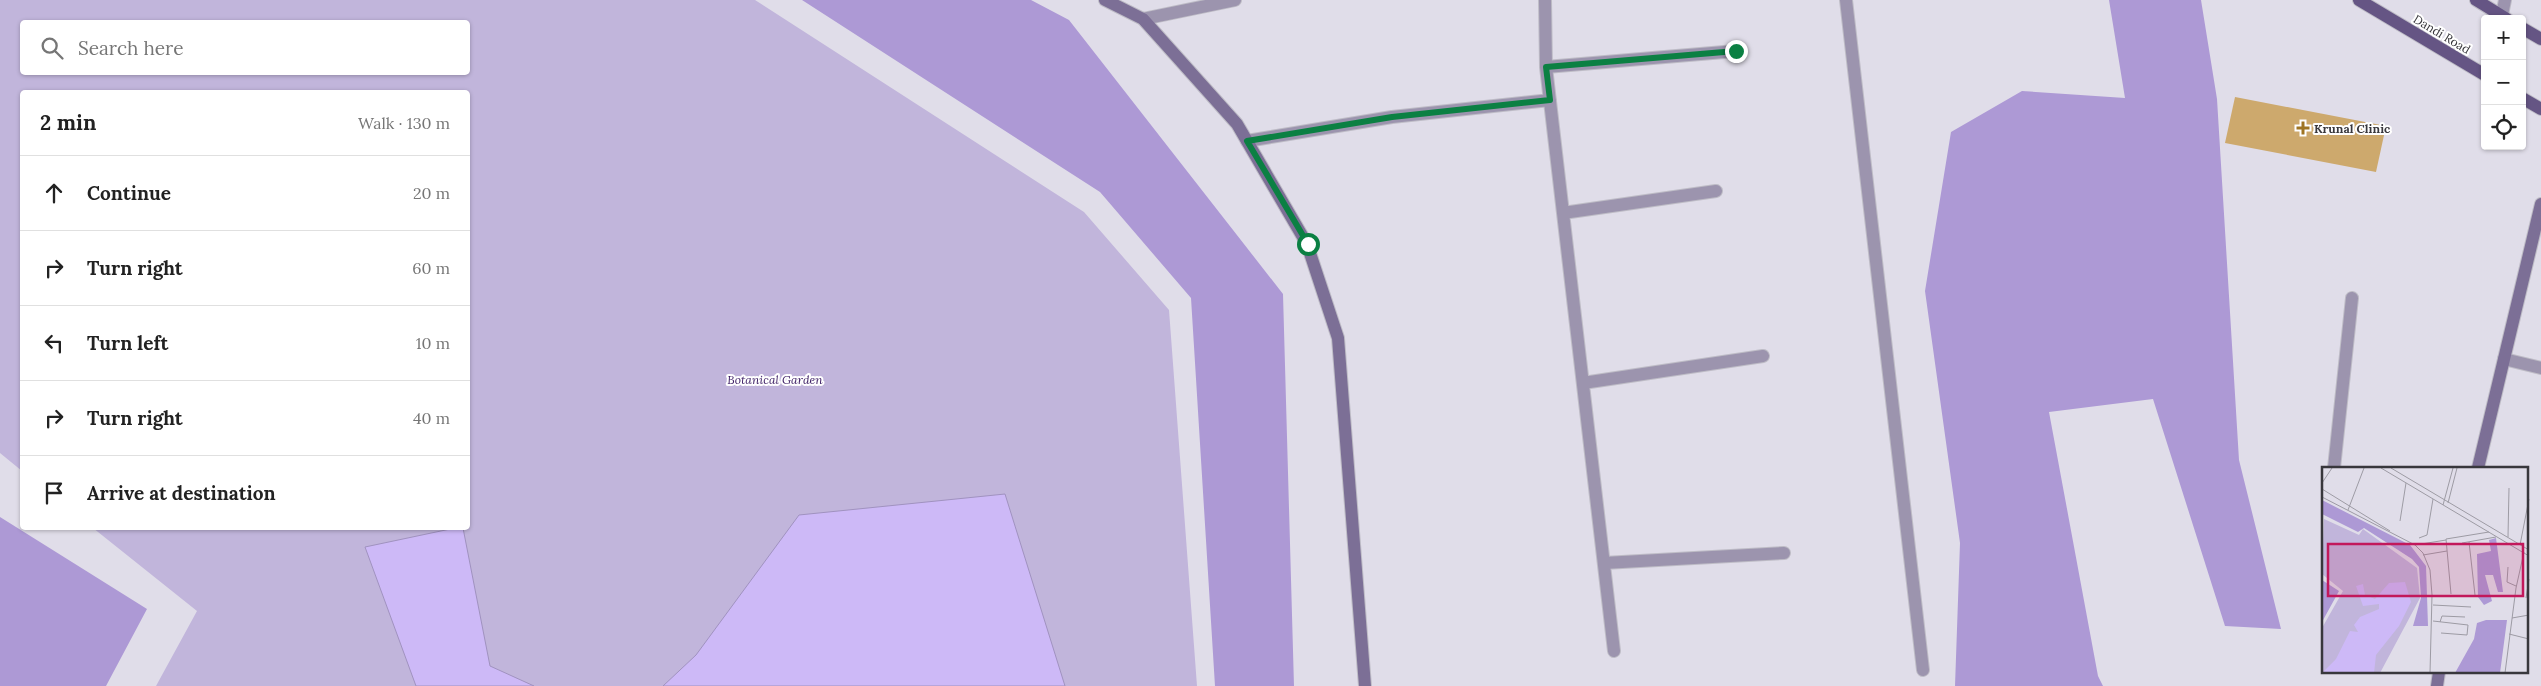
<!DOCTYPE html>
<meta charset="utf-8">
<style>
:root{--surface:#fff;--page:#f2f2f2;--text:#222;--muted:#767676;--line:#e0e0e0}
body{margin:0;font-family:Lora,serif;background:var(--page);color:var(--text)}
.controls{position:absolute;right:15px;top:15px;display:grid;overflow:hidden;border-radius:5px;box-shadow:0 1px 4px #0004}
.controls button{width:45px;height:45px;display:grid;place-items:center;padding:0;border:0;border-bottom:1px solid var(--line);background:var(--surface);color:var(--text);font:25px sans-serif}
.stop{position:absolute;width:15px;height:15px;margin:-11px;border:4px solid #0b8043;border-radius:50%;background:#fff}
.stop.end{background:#0b8043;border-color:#fff;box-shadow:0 1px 5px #0008}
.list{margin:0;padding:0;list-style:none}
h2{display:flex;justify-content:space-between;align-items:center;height:65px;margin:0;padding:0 20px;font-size:21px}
h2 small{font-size:16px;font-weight:400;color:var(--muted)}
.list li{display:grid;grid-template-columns:32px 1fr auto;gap:15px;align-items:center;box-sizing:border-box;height:75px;padding:0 20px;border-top:1px solid var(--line)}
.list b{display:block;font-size:19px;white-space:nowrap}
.list em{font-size:16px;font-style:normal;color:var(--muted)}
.icon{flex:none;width:28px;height:28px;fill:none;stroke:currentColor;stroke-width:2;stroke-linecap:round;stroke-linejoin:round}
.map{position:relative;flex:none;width:2541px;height:686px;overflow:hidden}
.search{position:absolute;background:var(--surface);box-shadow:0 1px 4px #0004;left:20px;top:20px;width:450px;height:55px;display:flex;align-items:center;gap:12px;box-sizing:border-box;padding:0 18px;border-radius:5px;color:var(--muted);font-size:19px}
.panel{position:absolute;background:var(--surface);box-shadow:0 1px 4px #0004;left:20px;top:90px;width:450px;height:440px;border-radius:5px}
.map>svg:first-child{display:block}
.green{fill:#c1b5db;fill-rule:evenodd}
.forest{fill:#ad99d5}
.water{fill:#cdb9f7;stroke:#a092bf}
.building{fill:#cda96d}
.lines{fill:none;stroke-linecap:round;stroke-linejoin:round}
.street-casing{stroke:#bebcc6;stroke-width:14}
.secondary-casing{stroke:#bebcc6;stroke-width:14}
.primary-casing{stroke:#bebcc6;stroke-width:14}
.street{stroke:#9c94ae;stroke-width:12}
.secondary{stroke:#7c6f96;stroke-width:12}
.primary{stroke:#655584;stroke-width:12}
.route{stroke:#0b8043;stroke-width:6}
.poi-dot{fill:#9f7524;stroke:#fff;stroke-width:2}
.labels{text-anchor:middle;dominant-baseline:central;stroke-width:4;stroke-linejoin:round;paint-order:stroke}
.street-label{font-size:12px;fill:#38373c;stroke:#fff}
.poi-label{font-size:12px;font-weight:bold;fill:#38373c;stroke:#fff;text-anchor:start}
.park-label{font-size:12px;font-style:italic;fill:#3b1c63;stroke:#fff}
.inset-road{fill:none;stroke:#9d9ba4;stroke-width:1}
.view{fill:#c2185b;fill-opacity:0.15;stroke:#c2185b;stroke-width:2.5}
.inset-edge{fill:none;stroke:#38373c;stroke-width:2.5}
</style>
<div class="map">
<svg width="2541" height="686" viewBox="0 0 2541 686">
<rect width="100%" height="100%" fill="#e0dde9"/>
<path class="green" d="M0,0H755L1084,212L1169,310L1197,686H156L197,611L93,528H468V92H22V471L0,453ZM22,22H468V72H22Z"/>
<path class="forest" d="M802,0H1031L1069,20L1283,294L1294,686H1215L1191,298L1100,192Z
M2109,0H2201L2217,99L2239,460L2281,629L2225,626L2153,399L2049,412L2098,676L2103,686H1955L1960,543L1925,291L1951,132L2022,91L2125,98Z
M0,517L147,609L106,686H0Z"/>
<path class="water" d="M1005,494L1065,686H663L696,655L799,515Z
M455,528H463L490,666L534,686H416L365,547Z"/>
<path class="building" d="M2235,97L2386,126L2376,172L2225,143Z"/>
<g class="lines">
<g class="street-casing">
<path id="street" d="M1545,0L1546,67L1614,651
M1846,0L1923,670
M2502,15L2505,0
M1143,19L1235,0
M1546,67L1736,51
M1247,141L1392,117L1550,100
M1563,213L1716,191
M2504,359L2541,368
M1583,383L1763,356
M2334,468L2352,298
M1604,563L1784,553"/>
</g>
<g class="secondary-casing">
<path id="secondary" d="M1105,0L1143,19L1237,124L1307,244L1338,338L1365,686
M2478,468L2541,204
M2437,686L2439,672"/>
</g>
<g class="primary-casing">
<path id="primary" d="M2359,0L2485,75
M2476,0L2507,19
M2522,28L2541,39
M2522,98L2541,109"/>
</g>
<use href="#street" class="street"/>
<use href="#secondary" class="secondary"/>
<use href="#primary" class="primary"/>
</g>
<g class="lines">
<path class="route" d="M1308,244L1247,141L1392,117L1550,100L1546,67L1736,51"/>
</g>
<path class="poi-dot" d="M2300.5 120.5h5v5h5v5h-5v5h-5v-5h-5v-5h5z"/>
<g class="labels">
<g class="street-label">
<text transform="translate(2442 34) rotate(31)">Dandi Road</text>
</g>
<g class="poi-label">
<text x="2314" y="128">Krunal Clinic</text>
</g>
<g class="park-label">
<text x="775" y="379">Botanical Garden</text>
</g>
</g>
<g transform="translate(2322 467)">
<rect width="206" height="206" fill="#e0dde9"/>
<path d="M2,52L37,68L41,62L95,101L98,131L58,206H0V161L21,124L0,107Z" fill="#c1b5db"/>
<path d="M0,33L88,78L104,99L106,159H91L99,131L97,100L90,92L42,61L36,65L0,47ZM174,71L181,125H176L171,108H163L170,134L162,138L156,130L155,87L169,84L167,73ZM0,113L17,124L0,155ZM164,153H185L178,206H133L152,172L155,156Z" fill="#ad99d5"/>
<path d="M83,115L89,135L77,159L54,188L52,206H0L14,192L28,164L36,165L32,158L38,150L57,142V137L41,139L34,119L41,117L43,128L53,132L67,116Z" fill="#cdb9f7"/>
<path class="inset-road" d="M59,1L207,89M69,1L207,83M0,16L10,1M0,22L68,64M0,30L93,78L101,86L108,103L110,128L108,206M126,36L135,1M121,38L131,1M26,43L42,1M78,54L84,16M186,70L187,21M97,71L105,68L111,32M147,75L153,128M140,76L174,70M93,78L124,73M198,78L207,32M101,88L125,84M186,100L185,115L194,119M129,127L124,72L167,65M204,131L207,112M111,138L149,140M190,151L207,148M111,154L146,158L145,168L119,166M118,155L120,149L143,150M187,167L207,172M183,206L194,121L202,85"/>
<path class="view" d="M6,77H201V129H6Z"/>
<rect width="206" height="206" class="inset-edge"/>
</g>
</svg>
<div class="controls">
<button>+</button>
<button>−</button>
<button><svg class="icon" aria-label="locate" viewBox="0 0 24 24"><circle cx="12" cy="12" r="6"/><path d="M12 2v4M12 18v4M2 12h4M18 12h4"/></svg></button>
</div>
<div class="stop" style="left:1308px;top:244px"></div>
<div class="stop end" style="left:1736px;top:51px"></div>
<div class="search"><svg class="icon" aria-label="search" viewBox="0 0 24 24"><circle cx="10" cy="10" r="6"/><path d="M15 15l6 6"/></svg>Search here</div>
<section class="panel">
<h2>2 min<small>Walk · 130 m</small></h2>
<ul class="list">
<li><svg class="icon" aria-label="ahead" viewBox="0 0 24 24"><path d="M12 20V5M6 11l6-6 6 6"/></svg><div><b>Continue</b></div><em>20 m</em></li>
<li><svg class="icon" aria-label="right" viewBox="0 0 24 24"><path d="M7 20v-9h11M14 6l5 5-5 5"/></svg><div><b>Turn right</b></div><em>60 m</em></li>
<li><svg class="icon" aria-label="left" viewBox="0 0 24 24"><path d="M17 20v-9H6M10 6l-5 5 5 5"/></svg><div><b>Turn left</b></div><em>10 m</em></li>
<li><svg class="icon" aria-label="right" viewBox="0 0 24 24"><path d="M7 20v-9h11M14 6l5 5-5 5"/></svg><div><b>Turn right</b></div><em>40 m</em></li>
<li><svg class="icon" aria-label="arrive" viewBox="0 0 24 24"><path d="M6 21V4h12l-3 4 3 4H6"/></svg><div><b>Arrive at destination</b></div></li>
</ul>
</section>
</div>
